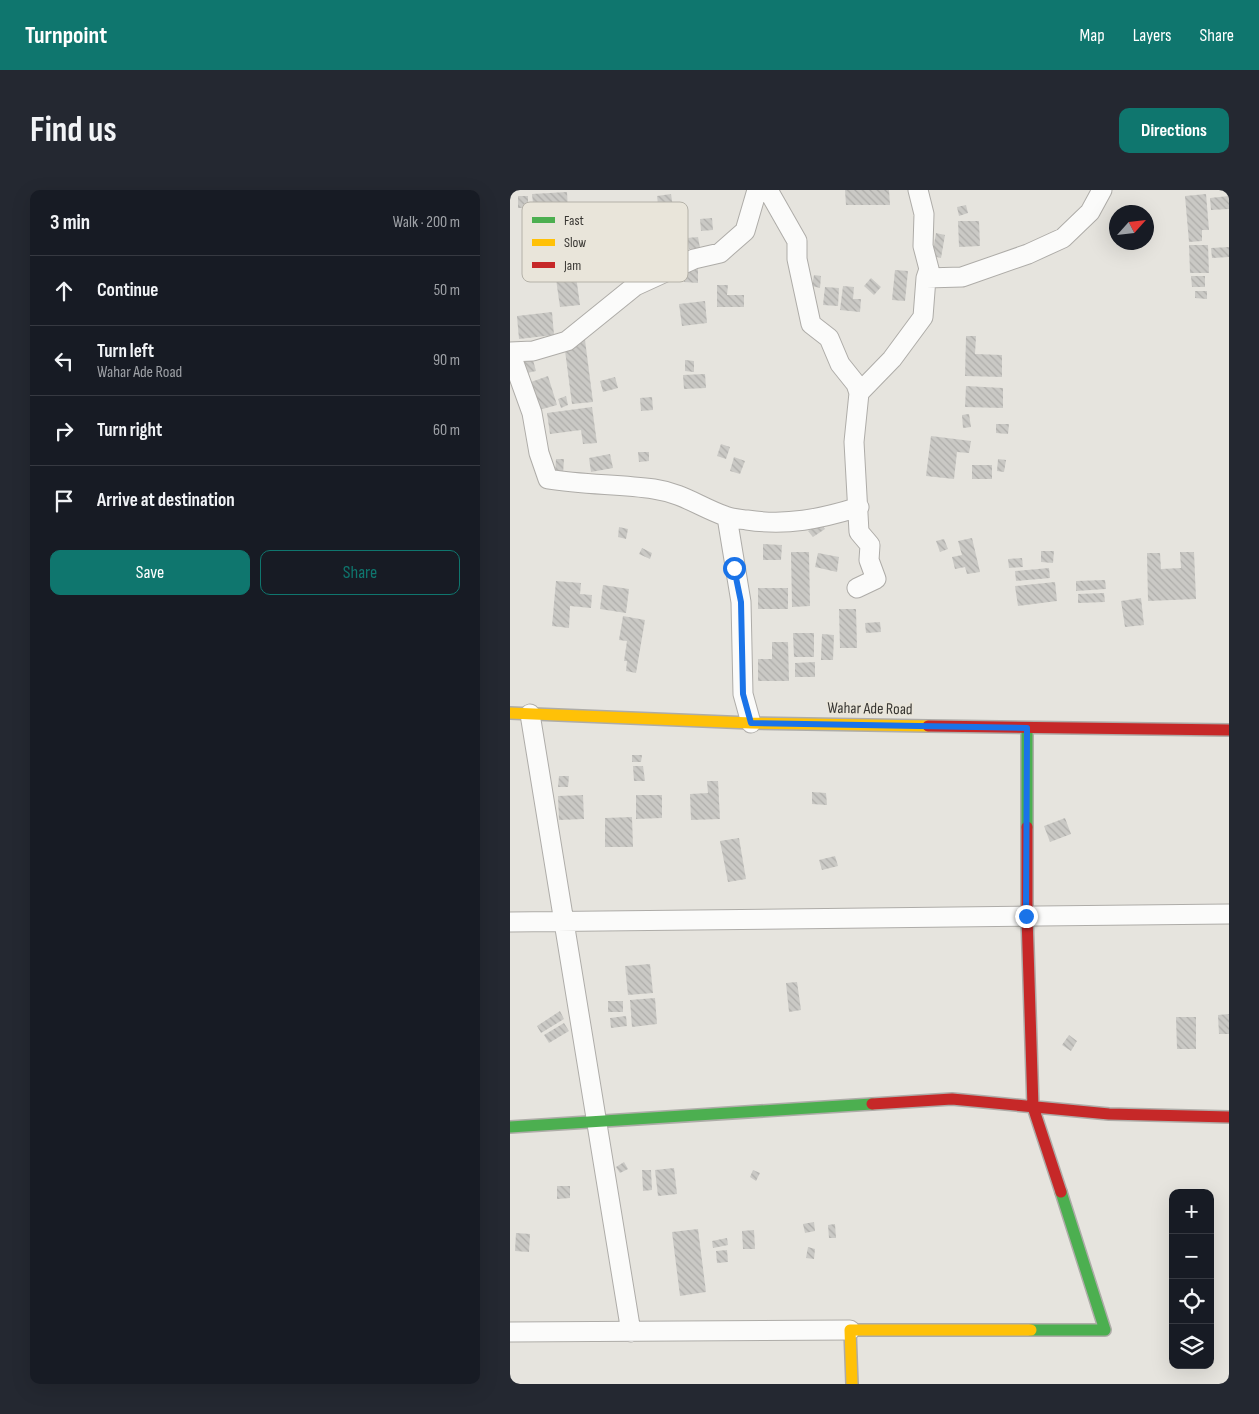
<!DOCTYPE html>
<meta charset="utf-8">
<style>
:root{--surface:#171b24;--page:#242831;--text:#f1f3f6;--muted:#9ea1a6;--line:#363941;--accent:#0f766e}
body{margin:0;font-family:"Sofia Sans Condensed",sans-serif;background:var(--page);color:var(--text)}
.controls{position:absolute;right:15px;bottom:15px;display:grid;overflow:hidden;border-radius:10px;box-shadow:0 5px 20px #0002}
.controls button{width:45px;height:45px;display:grid;place-items:center;padding:0;border:0;border-bottom:1px solid var(--line);background:var(--surface);color:var(--text);font:25px sans-serif}
.compass{position:absolute;left:599px;top:15px;width:45px;height:45px;border-radius:50%;background:var(--surface);box-shadow:0 5px 20px #0002;rotate:63deg}
.stop{position:absolute;width:15px;height:15px;margin:-11px;border:4px solid #1a73e8;border-radius:50%;background:#fff}
.stop.end{background:#1a73e8;border-color:#fff;box-shadow:0 1px 5px #0008}
.list{margin:0;padding:0;list-style:none}
h2{display:flex;justify-content:space-between;align-items:center;height:65px;margin:0;padding:0 20px;font-size:21px}
h2 small{font-size:16px;font-weight:400;color:var(--muted)}
.list li{display:grid;grid-template-columns:32px 1fr auto;gap:15px;align-items:center;box-sizing:border-box;height:70px;padding:0 20px;border-top:1px solid var(--line)}
.list b{display:block;font-size:19px;white-space:nowrap}
.list p{margin:0;font-size:16px;white-space:nowrap;color:var(--muted)}
.list em{font-size:16px;font-style:normal;color:var(--muted)}
.actions{display:flex;gap:10px;padding:15px 20px}
.actions a{flex:1;padding:11px 0;border:1px solid var(--accent);border-radius:10px;text-align:center;font-size:18px;color:var(--accent)}
.actions .main{background:var(--accent);color:#fff}
.icon{flex:none;width:28px;height:28px;fill:none;stroke:currentColor;stroke-width:2;stroke-linecap:round;stroke-linejoin:round}
.map{position:relative;flex:none;width:719px;height:1194px;overflow:hidden;border-radius:10px}
header{display:flex;align-items:center;gap:30px;box-sizing:border-box;height:70px;padding:0 25px;background:var(--accent);color:#fff}
header strong{font-size:24px}
nav{display:flex;gap:28px;margin-inline-start:auto;font-size:18px}
.intro{display:flex;align-items:center;justify-content:space-between;box-sizing:border-box;height:120px;padding:0 30px}
h1{margin:0;font-size:35px}
.button{padding:12px 22px;border-radius:10px;background:var(--accent);color:#fff;font-size:18px;font-weight:700}
main{display:flex;gap:30px;padding:0 30px}
aside{flex:1;background:var(--surface);border-radius:10px;box-shadow:0 5px 20px #0002}
.map>svg:first-child{display:block}
.building{fill:url(#building-back-hatch)}
.lines{fill:none;stroke-linecap:round;stroke-linejoin:round}
.street-casing{stroke:#aeaca8;stroke-width:21}
.fast-casing{stroke:#aeaca8;stroke-width:14}
.slow-casing{stroke:#aeaca8;stroke-width:14}
.jam-casing{stroke:#aeaca8;stroke-width:14}
.street{stroke:#fbfbfa;stroke-width:19}
.fast{stroke:#4caf50;stroke-width:11}
.slow{stroke:#ffc107;stroke-width:11}
.jam{stroke:#c62828;stroke-width:11}
.route{stroke:#1a73e8;stroke-width:6}
.labels{text-anchor:middle;dominant-baseline:central;stroke-width:4;stroke-linejoin:round;paint-order:stroke}
.street-label{font-size:16px;fill:#393733;stroke:#e9e5da}
.key{fill:#e9e5da;stroke:#b4b1a8;stroke-width:1}
.key-label{font-size:14px;fill:#393733}
</style>
<header>
<strong>Turnpoint</strong>
<nav><a>Map</a><a>Layers</a><a>Share</a></nav>
</header>
<div class="intro"><h1>Find us</h1><a class="button">Directions</a></div>
<main>
<aside>
<h2>3 min<small>Walk · 200 m</small></h2>
<ul class="list">
<li><svg class="icon" aria-label="ahead" viewBox="0 0 24 24"><path d="M12 20V5M6 11l6-6 6 6"/></svg><div><b>Continue</b></div><em>50 m</em></li>
<li><svg class="icon" aria-label="left" viewBox="0 0 24 24"><path d="M17 20v-9H6M10 6l-5 5 5 5"/></svg><div><b>Turn left</b><p>Wahar Ade Road</p></div><em>90 m</em></li>
<li><svg class="icon" aria-label="right" viewBox="0 0 24 24"><path d="M7 20v-9h11M14 6l5 5-5 5"/></svg><div><b>Turn right</b></div><em>60 m</em></li>
<li><svg class="icon" aria-label="arrive" viewBox="0 0 24 24"><path d="M6 21V4h12l-3 4 3 4H6"/></svg><div><b>Arrive at destination</b></div></li>
</ul>
<div class="actions"><a class="main">Save</a><a>Share</a></div>
</aside>
<div class="map">
<svg width="719" height="1194" viewBox="0 0 719 1194">
<defs>
<pattern id="building-back-hatch" width="6" height="6" patternUnits="userSpaceOnUse" patternTransform="scale(1.25)"><rect width="6" height="6" fill="#cac9c5"/><path d="M-1 5l2 2M0 0l6 6M5-1l2 2" fill="none" stroke="#aeadaa"/></pattern>
</defs>
<rect width="100%" height="100%" fill="#e6e4de"/>
<path class="building" d="M335,0H379L380,15H336Z
M57,2L58,20L24,23L22,4Z
M161,4L163,17L170,15L176,62L154,64L147,6Z
M696,4L699,40H692V51L679,52L675,6Z
M8,6H18V18H8Z
M719,6V19L701,20L700,8Z
M456,15L458,23L449,26L447,17Z
M202,28L203,40L191,41L190,29Z
M448,31H469L470,56L449,57Z
M426,43L435,45L431,68L422,66Z
M188,47L190,58L179,59L177,48Z
M679,55H698L699,83H680Z
M719,57V67L702,68L701,58Z
M175,77L188,78V93L174,92Z
M385,80L398,81L395,111L382,110Z
M304,85L311,86L310,98L302,96Z
M66,86L70,115L50,117L46,89Z
M681,86H695V97H682Z
M361,88L371,97L364,105L354,96Z
M207,95H218L217,105H234V117H207Z
M333,96L344,97L343,109H351L350,122L330,120Z
M315,97L329,98L328,116L313,115Z
M685,101H697V109L685,108Z
M195,111L197,133L172,136L169,114Z
M42,122L44,145L9,149L7,126Z
M456,146H466L465,164L492,165V187L455,186Z
M75,150L83,212L62,214L54,153Z
M23,170L26,181L17,183L14,172Z
M175,170L184,171V182L175,181Z
M195,184L196,198L174,199L173,185Z
M38,186L47,215L29,220L21,192Z
M105,187L108,198L93,202L90,191Z
M456,196L493,198V218L455,217Z
M56,206L58,215L51,218L48,209Z
M142,207L143,220L131,221L130,208Z
M82,217L87,253L73,254L71,240L40,244L37,223Z
M459,224L461,237L453,238L452,225Z
M486,234H499L498,244L486,243Z
M421,246L461,251L459,263L447,262L444,289L416,286Z
M211,254L220,257L216,269L207,266Z
M128,262H139V271L129,272Z
M100,264L103,278L81,282L79,268Z
M224,267L235,271L230,284L220,281Z
M46,269H54L53,284L45,283Z
M488,269L496,270L494,282L487,281Z
M462,275H482V289H462Z
M311,333L315,339L303,347L298,341Z
M109,337L118,339L116,349L108,347Z
M462,348L470,382L457,384L455,377L445,379L442,367L452,365L448,351Z
M434,349L438,359L430,362L426,351Z
M253,354L272,355L271,370H253Z
M132,358L142,363L140,369L129,364Z
M531,361H544L543,373L531,372Z
M281,362H299L300,416L282,417Z
M670,362H684L686,409L638,411L637,363H650L651,379L671,378Z
M308,363L329,367L327,382L305,377Z
M512,368L513,377L499,378L498,369Z
M539,378L540,388L506,391L505,381Z
M595,390L596,399L566,401V391Z
M46,391L71,393L70,404L82,405L81,418L60,416L59,438L42,436Z
M545,392L547,411L508,416L505,396Z
M93,395L119,399L116,423L90,419Z
M248,398H278V419H248Z
M594,403L595,412L568,413V404Z
M631,408L634,435L615,437L611,411Z
M329,419H346L347,458H330Z
M113,426L135,430L126,483L116,481L117,471H114L117,451L109,450Z
M370,432L371,442L356,443L355,433Z
M283,443H304V467H284Z
M312,444L324,445L323,470H311Z
M262,452H278L279,491H248V469H262Z
M305,472V487H285V473Z
M122,565H132L131,572H122Z
M123,576H133L135,591H124Z
M49,586H59L58,597H48Z
M197,591H208L210,629L181,630L180,604L198,603Z
M302,602L316,603L317,615L302,614Z
M73,605L74,629L49,630L48,606Z
M126,605H152V628L126,629Z
M122,627L123,657H95V628Z
M555,628L561,644L540,652L534,636Z
M229,648L236,689L218,692L210,651Z
M325,666L328,676L312,680L309,670Z
M140,774L143,803L118,805L115,776Z
M287,792L291,820L279,822L276,793Z
M145,808L147,834L122,837L120,810Z
M98,811H113V822H98Z
M50,821L54,829L31,843L27,836Z
M719,824V844H709L708,825Z
M116,826L117,836L101,838L100,828Z
M666,827H686V859H667Z
M54,833L59,841L39,853L34,845Z
M559,845L567,851L561,861L552,855Z
M114,972L118,979L110,983L106,977Z
M164,978L167,1004L148,1006L145,980Z
M132,980H141L142,1000L133,1001Z
M243,980L250,983L246,991L240,987Z
M47,996H60V1008L47,1009Z
M304,1032L305,1041L295,1043L293,1034Z
M325,1034L326,1048H319L318,1035Z
M188,1039L196,1102L170,1106L162,1042Z
M244,1040L245,1059H233L232,1041Z
M6,1043L20,1044L19,1062L5,1061Z
M217,1048L218,1055L203,1058L202,1051Z
M298,1057L305,1059L304,1069L296,1068Z
M217,1060L218,1072L207,1073L206,1061Z"/>
<g class="lines">
<g class="street-casing">
<path id="street" d="M258,0L287,51V69L301,134L319,148L330,174L346,194L349,203L344,252L349,342L360,355L359,370L366,389L347,398
M416,88L452,87L518,64L553,48L580,22L592,0
M0,162L22,223L29,263L38,289C73,295 109,294 144,299C172,303 190,317 215,326C222,329 230,329 237,330C277,336 310,329 349,317
M0,162L23,161L57,151L125,96L184,69L210,63L235,41L247,0
M349,203L382,169L413,127L416,88L419,79L413,56L414,24L408,0
M217,327L231,412L233,504L241,533
M20,524L121,1142
M0,732L719,724
M0,1142L340,1140"/>
</g>
<g class="fast-casing">
<path id="fast" d="M517,538V637
M0,937L362,914
M521,1140H595L551,1002"/>
</g>
<g class="slow-casing">
<path id="slow" d="M0,523L241,533L418,536
M342,1194L340,1140H521"/>
</g>
<g class="jam-casing">
<path id="jam" d="M418,536L719,540
M517,637V726L523,917L551,1002
M362,914L442,909L599,924L719,927"/>
</g>
<use href="#street" class="street"/>
<use href="#fast" class="fast"/>
<use href="#slow" class="slow"/>
<use href="#jam" class="jam"/>
</g>
<g class="lines">
<path class="route" d="M224,378L231,412L233,504L241,533L517,538L516,726"/>
</g>
<g class="labels">
<g class="street-label">
<text transform="translate(360 519) rotate(1)">Wahar Ade Road</text>
</g>
</g>
<rect x="12" y="12" width="166" height="80" rx="8" class="key"/>
<rect x="22" y="27" width="23" height="6" fill="#4caf50"/>
<rect x="22" y="49" width="23" height="7" fill="#ffc107"/>
<rect x="22" y="72" width="23" height="6" fill="#c62828"/>
<g class="key-label">
<text x="54" y="35">Fast</text>
<text x="54" y="57">Slow</text>
<text x="54" y="80">Jam</text>
</g>
</svg>
<div class="controls">
<button>+</button>
<button>−</button>
<button><svg class="icon" aria-label="locate" viewBox="0 0 24 24"><circle cx="12" cy="12" r="6"/><path d="M12 2v4M12 18v4M2 12h4M18 12h4"/></svg></button>
<button><svg class="icon" aria-label="layers" viewBox="0 0 24 24"><path d="M12 4l9 5-9 5-9-5zM3 14l9 5 9-5"/></svg></button>
</div>
<svg class="compass" viewBox="-18 -18 36 36"><path d="M0-13l5 13h-10z" fill="#e53935"/><path d="M0 13l5-13h-10z" fill="#9ea1a6"/></svg>
<div class="stop" style="left:224px;top:378px"></div>
<div class="stop end" style="left:516px;top:726px"></div>
</div>
</main>
